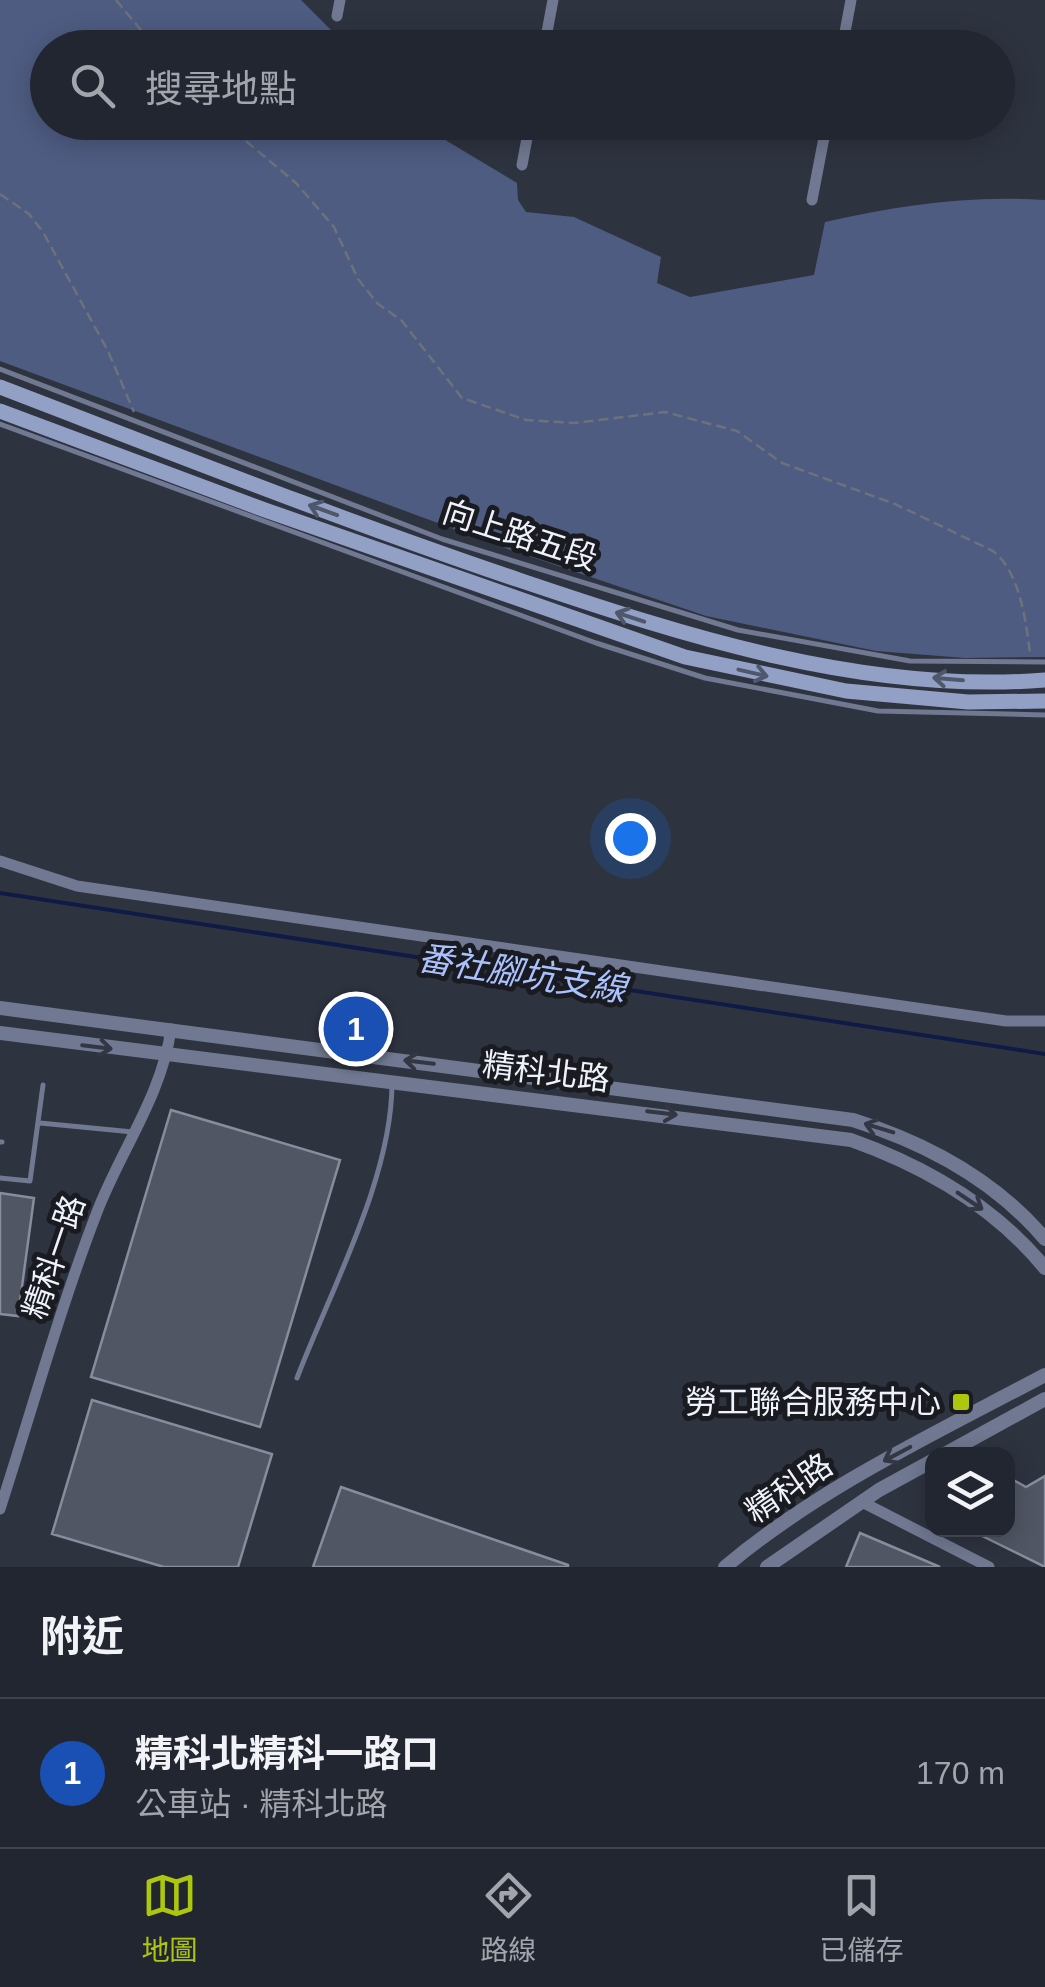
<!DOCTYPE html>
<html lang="zh-TW">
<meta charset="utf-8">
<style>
:root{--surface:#222630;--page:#2e323c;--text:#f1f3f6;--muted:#a2a5ab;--line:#3f434c;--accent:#adc60e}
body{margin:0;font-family:Helvetica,"Noto Sans TC",sans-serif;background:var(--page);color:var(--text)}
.controls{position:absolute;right:30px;bottom:30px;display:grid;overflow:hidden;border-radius:20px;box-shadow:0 5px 25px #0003}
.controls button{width:90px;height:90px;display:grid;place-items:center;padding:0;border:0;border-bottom:2px solid var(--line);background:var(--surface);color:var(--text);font:50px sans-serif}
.you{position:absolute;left:630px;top:838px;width:35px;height:35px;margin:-25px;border:8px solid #fff;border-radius:50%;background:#1a73e8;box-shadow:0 0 0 15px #1a73e833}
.badge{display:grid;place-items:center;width:65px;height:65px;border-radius:50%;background:var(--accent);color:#fff;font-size:32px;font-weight:700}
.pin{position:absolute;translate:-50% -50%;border:5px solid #fff;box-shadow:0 2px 10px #0006}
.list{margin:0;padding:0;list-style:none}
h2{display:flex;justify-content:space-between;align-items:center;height:130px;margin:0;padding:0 40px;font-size:42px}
h2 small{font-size:32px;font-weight:400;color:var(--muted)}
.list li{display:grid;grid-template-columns:65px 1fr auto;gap:30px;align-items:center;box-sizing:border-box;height:150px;padding:0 40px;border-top:2px solid var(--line)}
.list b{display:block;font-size:38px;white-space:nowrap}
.list p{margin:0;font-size:32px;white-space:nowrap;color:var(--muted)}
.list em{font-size:32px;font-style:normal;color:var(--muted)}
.icon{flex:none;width:55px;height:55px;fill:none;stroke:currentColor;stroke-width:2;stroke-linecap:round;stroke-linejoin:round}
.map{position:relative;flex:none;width:1045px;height:1567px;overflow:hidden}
.search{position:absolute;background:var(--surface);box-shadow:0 5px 25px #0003;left:30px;right:30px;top:30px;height:110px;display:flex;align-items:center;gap:25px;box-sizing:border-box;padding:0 35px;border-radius:55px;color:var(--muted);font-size:38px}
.sheet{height:280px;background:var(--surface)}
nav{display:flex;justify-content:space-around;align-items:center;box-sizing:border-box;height:140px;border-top:2px solid var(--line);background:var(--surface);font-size:28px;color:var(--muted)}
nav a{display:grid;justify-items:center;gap:5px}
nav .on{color:var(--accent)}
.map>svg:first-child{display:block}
.green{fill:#4e5c82}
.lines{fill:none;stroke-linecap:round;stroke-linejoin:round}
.stream{stroke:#0f1b47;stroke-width:4}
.building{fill:#515664;stroke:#878d9c;stroke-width:2.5}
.path{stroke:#6d717c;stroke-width:2.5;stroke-dasharray:10 5;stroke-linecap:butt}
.service{stroke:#707991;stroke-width:5}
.minor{stroke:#707991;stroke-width:11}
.tertiary{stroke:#707991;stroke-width:14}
.secondary{stroke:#92a0c6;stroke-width:15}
.oneway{stroke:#4f576b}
.oneway2{stroke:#333743}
.poi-dot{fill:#adc60e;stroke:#191b21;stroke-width:4}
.labels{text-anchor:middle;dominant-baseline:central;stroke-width:10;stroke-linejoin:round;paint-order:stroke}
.street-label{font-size:32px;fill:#eff2fa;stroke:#191b21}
.poi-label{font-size:32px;fill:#eff2fa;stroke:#191b21;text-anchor:end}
.water-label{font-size:35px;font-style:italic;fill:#aac1fe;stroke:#191b21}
</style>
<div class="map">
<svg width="1045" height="1567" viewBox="0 0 1045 1567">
<rect width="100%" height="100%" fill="#2e3340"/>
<path class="green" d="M0,0H301L348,47L48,48V122L417,123L517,183L518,200L526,212L574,217L661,257L657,283L690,297L814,275L825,222C900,205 968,195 1045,200V657L965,658L876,651L706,616L508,549L0,361Z"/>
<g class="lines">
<path class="stream" d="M0,893L1045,1054"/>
</g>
<path class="building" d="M171,1110L340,1160L260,1427L91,1377Z
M0,1193L34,1198L18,1316L0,1314Z
M92,1400L272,1454L238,1567H164L52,1534Z
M1045,1476V1567L970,1530H1008V1477L1026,1487Z
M341,1487L568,1565V1567H313Z
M860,1533L940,1567H846Z"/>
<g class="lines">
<path class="path" d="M116,0L156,48
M223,122L296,183L334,227L358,279L377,303L402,321L462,398L526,420L574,423L665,412L737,431L782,463L895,504L993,551C1020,572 1026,621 1030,654
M0,194L29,214L43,232L108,351L134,412"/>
<path class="service" d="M0,369L442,539L738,630L910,661L1045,662
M0,424L596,643L705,678L878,711L1045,715
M40,1123L133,1132
M0,1142H2
M0,1178L30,1181L43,1085
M297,1378C331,1289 392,1178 392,1083"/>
<path class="minor" d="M337,16L340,0
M544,48L553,0
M842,48L851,0
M522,165L530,122
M812,200L827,122
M0,861L77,886L1006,1021H1045
M862,1502L989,1567
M0,1509C32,1410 60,1308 97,1212C121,1150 162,1095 171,1029"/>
<path class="tertiary" d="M0,1008L853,1120C926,1143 995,1180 1045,1239
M0,1033L851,1140C924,1166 995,1207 1045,1268
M945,1454L1045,1399
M725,1567C820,1487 936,1433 1045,1375
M767,1567L879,1490L932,1461"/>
<path class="secondary" d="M0,387C172,453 344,521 519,580C688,637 865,694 1045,680
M0,411L265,510L685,657L846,691L968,702L1045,701"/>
</g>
<defs><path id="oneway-shaft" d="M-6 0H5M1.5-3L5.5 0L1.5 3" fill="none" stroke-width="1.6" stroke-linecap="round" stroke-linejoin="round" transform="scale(2.5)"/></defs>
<g class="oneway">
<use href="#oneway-shaft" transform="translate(323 510) rotate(-160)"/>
<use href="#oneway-shaft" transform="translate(630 617) rotate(-162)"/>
<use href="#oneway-shaft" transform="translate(753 673) rotate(13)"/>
<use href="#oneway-shaft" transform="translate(948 679) rotate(-175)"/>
</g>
<g class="oneway2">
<use href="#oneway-shaft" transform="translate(97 1047) rotate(7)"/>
<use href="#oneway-shaft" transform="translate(419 1062) rotate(-173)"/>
<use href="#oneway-shaft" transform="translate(662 1113) rotate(7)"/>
<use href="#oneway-shaft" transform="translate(879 1128) rotate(-163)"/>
<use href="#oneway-shaft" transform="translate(970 1201) rotate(34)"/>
<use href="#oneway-shaft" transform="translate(897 1454) rotate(152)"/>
</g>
<rect class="poi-dot" x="951" y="1392" width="20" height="20" rx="5"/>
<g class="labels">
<g class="street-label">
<text transform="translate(520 535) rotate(18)">向上路五段</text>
<text transform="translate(546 1072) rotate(7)">精科北路</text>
<text transform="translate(54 1257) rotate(-71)">精科一路</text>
<text transform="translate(789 1488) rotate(-34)">精科路</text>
</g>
<g class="poi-label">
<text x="941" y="1402">勞工聯合服務中心</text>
</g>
<g class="water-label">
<text transform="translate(522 973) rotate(9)">番社腳坑支線</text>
</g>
</g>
</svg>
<div class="controls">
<button><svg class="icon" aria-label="layers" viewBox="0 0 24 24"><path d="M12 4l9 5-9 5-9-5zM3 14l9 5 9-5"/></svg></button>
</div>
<div class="you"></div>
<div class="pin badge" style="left:356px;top:1029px;background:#1a4fb4">1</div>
<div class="search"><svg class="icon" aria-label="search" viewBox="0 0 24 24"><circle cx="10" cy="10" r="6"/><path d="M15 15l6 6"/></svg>搜尋地點</div>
</div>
<section class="sheet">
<h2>附近<small></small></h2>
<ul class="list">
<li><span class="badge" style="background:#1a4fb4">1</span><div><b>精科北精科一路口</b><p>公車站 · 精科北路</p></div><em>170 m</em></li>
</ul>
</section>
<nav>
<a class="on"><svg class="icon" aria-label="map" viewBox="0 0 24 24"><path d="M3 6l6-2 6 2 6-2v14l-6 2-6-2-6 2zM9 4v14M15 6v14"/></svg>地圖</a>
<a><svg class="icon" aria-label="directions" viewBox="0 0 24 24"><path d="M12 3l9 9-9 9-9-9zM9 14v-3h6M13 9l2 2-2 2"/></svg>路線</a>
<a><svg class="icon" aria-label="saved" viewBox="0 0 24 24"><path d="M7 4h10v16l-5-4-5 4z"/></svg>已儲存</a>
</nav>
